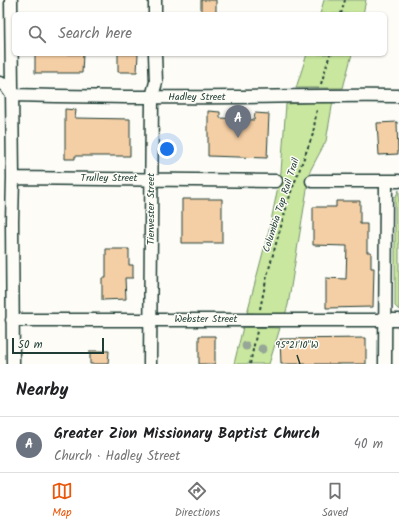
<!DOCTYPE html>
<meta charset="utf-8">
<style>
:root{--surface:#fff;--page:#f2f2f2;--text:#202124;--muted:#757577;--line:#e0e0e0;--accent:#ea580c}
body{margin:0;font-family:Kalam,sans-serif;background:var(--page);color:var(--text)}
.scale{position:absolute;left:12px;bottom:10px;width:92px;box-sizing:border-box;padding-left:4px;border:2px solid #1f3d34;border-top:0;font-size:11px;line-height:14px;white-space:nowrap;color:#1f3d34;-webkit-text-stroke:3px #fdfcf7;paint-order:stroke}
.you{position:absolute;left:167px;top:149px;width:14px;height:14px;margin:-10px;border:3px solid #fff;border-radius:50%;background:#1a73e8;box-shadow:0 0 0 6px #1a73e833}
.badge{display:grid;place-items:center;width:26px;height:26px;border-radius:50%;background:var(--accent);color:#fff;font-size:13px;font-weight:700}
.pin{position:absolute;translate:-50% -33px;filter:drop-shadow(0 1px 2px #0008)}
.pin::after{content:'';position:absolute;top:21px;width:14px;height:12px;background:inherit;clip-path:polygon(0 0,100% 0,50% 100%)}
.list{margin:0;padding:0;list-style:none}
h2{display:flex;justify-content:space-between;align-items:center;height:52px;margin:0;padding:0 16px;font-size:17px}
h2 small{font-size:13px;font-weight:400;color:var(--muted)}
.list li{display:grid;grid-template-columns:26px 1fr auto;gap:12px;align-items:center;box-sizing:border-box;height:56px;padding:0 16px;border-top:1px solid var(--line)}
.list b{display:block;font-size:15px;white-space:nowrap}
.list p{margin:0;font-size:13px;white-space:nowrap;color:var(--muted)}
.list em{font-size:13px;font-style:normal;color:var(--muted)}
.icon{flex:none;width:22px;height:22px;fill:none;stroke:currentColor;stroke-width:2;stroke-linecap:round;stroke-linejoin:round}
.map{position:relative;flex:none;width:399px;height:364px;overflow:hidden}
.search{position:absolute;background:var(--surface);box-shadow:0 1px 3px #0004;left:12px;right:12px;top:12px;height:44px;display:flex;align-items:center;gap:10px;box-sizing:border-box;padding:0 14px;border-radius:6px;color:var(--muted);font-size:15px}
.sheet{height:108px;background:var(--surface)}
nav{display:flex;justify-content:space-around;align-items:center;box-sizing:border-box;height:56px;border-top:1px solid var(--line);background:var(--surface);font-size:11px;color:var(--muted)}
nav a{display:grid;justify-items:center;gap:2px}
nav .on{color:var(--accent)}
.map>svg:first-child{display:block}
.green{fill:#c9e79f;stroke:#74926a}
.building{fill:#f4cea4;stroke:#1f3d34}
.lines{fill:none;stroke-linecap:round;stroke-linejoin:round}
.street-casing{stroke:#1f3d34;stroke-width:15}
.path{stroke:#1f3d34;stroke-width:2;stroke-dasharray:3 3;stroke-linecap:butt}
.street{stroke:#fdfcf7;stroke-width:12}
.tree{fill:#96a697}
.ticks{fill:none;stroke:#1f3d34;stroke-width:1.5}
.labels{text-anchor:middle;dominant-baseline:central;stroke-width:3;stroke-linejoin:round;paint-order:stroke}
.street-label{font-size:10px;fill:#1f3d34;stroke:#fdfcf7}
.ticks-label{font-size:10px;text-anchor:middle;fill:#1f3d34;stroke:#fdfcf7;stroke-width:3;stroke-linejoin:round;paint-order:stroke}
</style>
<div class="map">
<svg width="399" height="364" viewBox="0 0 399 364">
<rect width="100%" height="100%" fill="#fdfcf7"/>
<filter id="ink" filterUnits="userSpaceOnUse"><feTurbulence type="fractalNoise" baseFrequency=".025" numOctaves="2"/><feDisplacementMap in="SourceGraphic" scale="8" xChannelSelector="R" yChannelSelector="G"/><feConvolveMatrix kernelMatrix="1 2 1 2 8 2 1 2 1" color-interpolation-filters="sRGB"/></filter>
<g filter="url(#ink)">
<path class="green" d="M324,0H366L363,14H320Z
M307,54H352L343,88H296Z
M333,101L326,141L310,171L288,305L285,315L247,313L270,226L281,172L286,104Z
M399,190V310L395,306V198Z
M243,327L280,328L269,364H234Z"/>
<path class="building" d="M201,0H216V14H201Z
M35,54H83L82,73H35Z
M118,54H138L137,72H118Z
M65,109L76,110L75,118L130,119V156H75V159H65Z
M208,111L220,112V118L254,120L255,113L269,114L267,158L208,156Z
M397,122L398,154L379,155L377,123Z
M182,199H222V243H182Z
M336,201H360V224H367V252H371V268H374L373,307L326,308V278L346,279L347,246L313,245V207H336Z
M106,249H129V265H133V278H125L126,299L102,300V278H106Z
M199,336H215V364H199Z
M366,338V364H281L280,339Z
M90,351H109L108,364H90Z"/>
<g class="lines">
<g class="street-casing">
<path id="street" d="M11,0L13,178L12,221L13,364
M155,0V14
M0,83L5,85L12,95C59,96 106,97 152,97C235,98 317,95 399,96
M13,178L276,181
M312,181H399
M12,320H399
M150,364L152,97L156,82L155,54
M385,364L386,181"/>
</g>
<path class="path" d="M341,14L345,0
M321,84L330,54
M260,309L267,276L277,240L291,192L313,134L317,108
M250,364L257,331"/>
<use href="#street" class="street"/>
</g>
<g class="tree">
<circle cx="246" cy="346" r="4.5"/>
<circle cx="262" cy="349" r="4.5"/>
</g>
</g>
<path class="ticks" d="M297,355L300,364"/>
<g class="labels">
<g class="street-label">
<text x="197" y="97">Hadley Street</text>
<text x="109" y="178">Trulley Street</text>
<text transform="translate(281 205) rotate(-72)">Columbia Tap Rail Trail</text>
<text transform="translate(151 209) rotate(-90)">Tierwester Street</text>
<text x="206" y="319">Webster Street</text>
</g>
</g>
<g class="ticks-label">
<text x="297" y="348">95°21'10"W</text>
</g>
</svg>
<div class="scale">50 m</div>
<div class="you"></div>
<div class="pin badge" style="left:238px;top:138px;background:#6b7280">A</div>
<div class="search"><svg class="icon" aria-label="search" viewBox="0 0 24 24"><circle cx="10" cy="10" r="6"/><path d="M15 15l6 6"/></svg>Search here</div>
</div>
<section class="sheet">
<h2>Nearby<small></small></h2>
<ul class="list">
<li><span class="badge" style="background:#6b7280">A</span><div><b>Greater Zion Missionary Baptist Church</b><p>Church · Hadley Street</p></div><em>40 m</em></li>
</ul>
</section>
<nav>
<a class="on"><svg class="icon" aria-label="map" viewBox="0 0 24 24"><path d="M3 6l6-2 6 2 6-2v14l-6 2-6-2-6 2zM9 4v14M15 6v14"/></svg>Map</a>
<a><svg class="icon" aria-label="directions" viewBox="0 0 24 24"><path d="M12 3l9 9-9 9-9-9zM9 14v-3h6M13 9l2 2-2 2"/></svg>Directions</a>
<a><svg class="icon" aria-label="saved" viewBox="0 0 24 24"><path d="M7 4h10v16l-5-4-5 4z"/></svg>Saved</a>
</nav>
